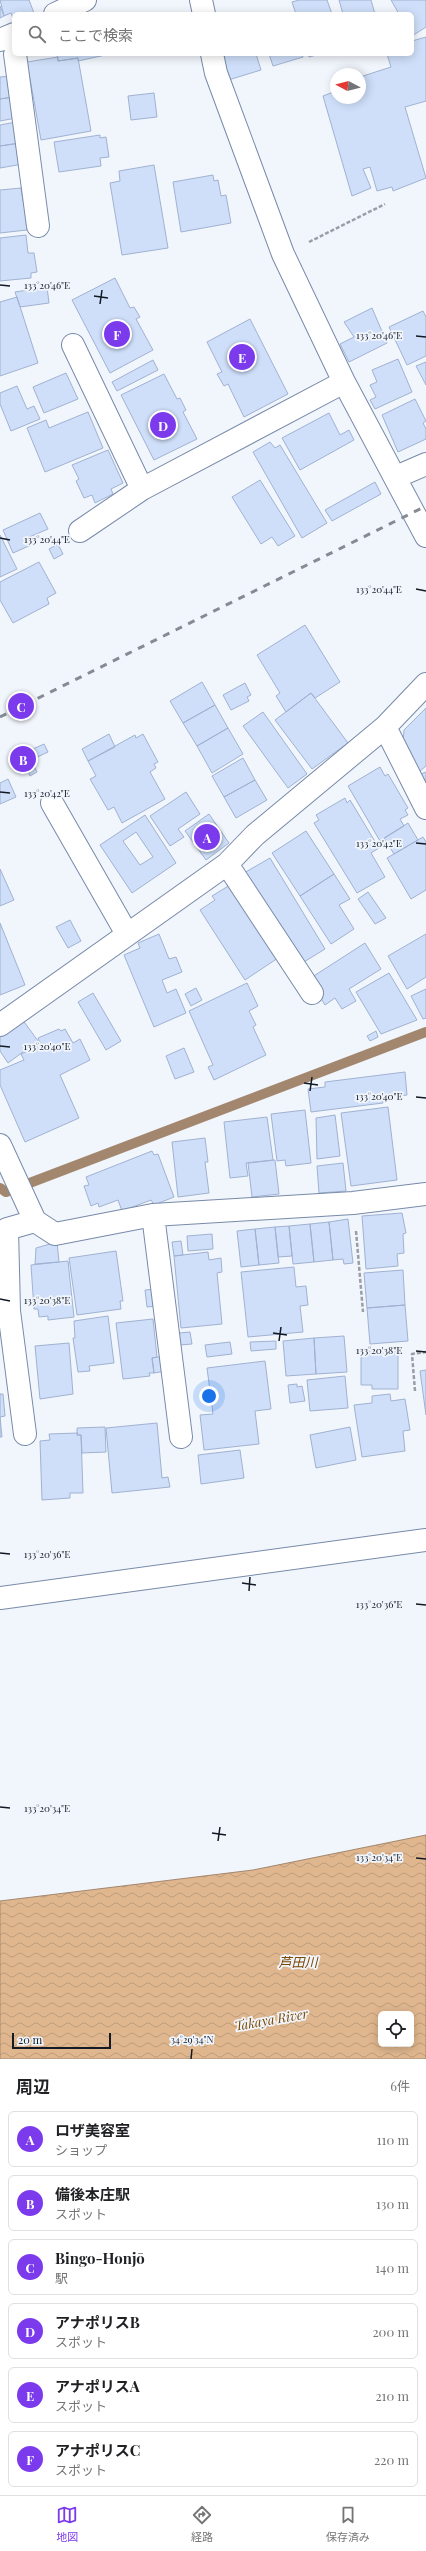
<!DOCTYPE html>
<html lang="ja">
<meta charset="utf-8">
<style>
:root{--surface:#fff;--page:#f6f6f6;--text:#202124;--muted:#757577;--line:#e0e0e0;--accent:#7c3aed}
body{margin:0;font-family:"Playfair Display","Noto Sans JP",serif;background:var(--page);color:var(--text)}
.controls{position:absolute;right:12px;bottom:12px;display:grid;overflow:hidden;border-radius:6px;box-shadow:0 2px 10px #0003}
.controls button{width:36px;height:36px;display:grid;place-items:center;padding:0;border:0;border-bottom:1px solid var(--line);background:var(--surface);color:var(--text);font:20px sans-serif}
.compass{position:absolute;left:330px;top:68px;width:36px;height:36px;border-radius:50%;background:var(--surface);box-shadow:0 2px 10px #0003;rotate:277deg}
.scale{position:absolute;left:12px;bottom:10px;width:99px;box-sizing:border-box;padding-left:4px;border:2px solid #131a25;border-top:0;font-size:11px;line-height:14px;white-space:nowrap;color:#131a25;-webkit-text-stroke:3px #f1f5fc;paint-order:stroke}
.you{position:absolute;left:209px;top:1396px;width:14px;height:14px;margin:-10px;border:3px solid #fff;border-radius:50%;background:#1a73e8;box-shadow:0 0 0 6px #1a73e833}
.badge{display:grid;place-items:center;width:26px;height:26px;border-radius:50%;background:var(--accent);color:#fff;font-size:13px;font-weight:700}
.pin{position:absolute;translate:-50% -50%;border:2px solid #fff;box-shadow:0 1px 4px #0006}
.list{margin:0;padding:0;list-style:none}
h2{display:flex;justify-content:space-between;align-items:center;height:52px;margin:0;padding:0 16px;font-size:17px}
h2 small{font-size:13px;font-weight:400;color:var(--muted)}
.list li{display:grid;grid-template-columns:26px 1fr auto;gap:12px;align-items:center;box-sizing:border-box;height:56px;margin:0 8px 8px;padding:0 8px;border:1px solid var(--line);border-radius:6px}
.list b{display:block;font-size:15px;white-space:nowrap}
.list p{margin:0;font-size:13px;white-space:nowrap;color:var(--muted)}
.list em{font-size:13px;font-style:normal;color:var(--muted)}
.icon{flex:none;width:22px;height:22px;fill:none;stroke:currentColor;stroke-width:2;stroke-linecap:round;stroke-linejoin:round}
.map{position:relative;flex:none;width:426px;height:2059px;overflow:hidden}
.search{position:absolute;background:var(--surface);box-shadow:0 2px 10px #0003;left:12px;right:12px;top:12px;height:44px;display:flex;align-items:center;gap:10px;box-sizing:border-box;padding:0 14px;border-radius:6px;color:var(--muted);font-size:15px}
.sheet{height:436px;background:var(--surface)}
nav{display:flex;justify-content:space-around;align-items:center;box-sizing:border-box;height:56px;border-top:1px solid var(--line);background:var(--surface);font-size:11px;color:var(--muted)}
nav a{display:grid;justify-items:center;gap:2px}
nav .on{color:var(--accent)}
.map>svg:first-child{display:block}
.water{fill:url(#water-waves);stroke:#a2876e;fill-rule:evenodd}
.lines{fill:none;stroke-linecap:round;stroke-linejoin:round}
.stream{stroke:#a2876e;stroke-width:10}
.building{fill:#cfdff9;stroke:#a0b2d2;fill-rule:evenodd}
.minor-casing{stroke:#788aa8;stroke-width:24}
.path{stroke:#999ea7;stroke-width:2.5;stroke-dasharray:4 2;stroke-linecap:butt}
.minor{stroke:#fff;stroke-width:22}
.rail{stroke:#858b94;stroke-width:3;stroke-dasharray:7 7;stroke-linecap:butt}
.ticks{fill:none;stroke:#131a25;stroke-width:1.5}
.labels{text-anchor:middle;dominant-baseline:central;stroke-width:3.5;stroke-linejoin:round;paint-order:stroke}
.water-label{font-size:13px;font-style:italic;fill:#7a4700;stroke:#f1f5fc}
.ticks-label{font-size:10px;text-anchor:middle;fill:#131a25;stroke:#f1f5fc;stroke-width:3.5;stroke-linejoin:round;paint-order:stroke}
</style>
<div class="map">
<svg width="426" height="2059" viewBox="0 0 426 2059">
<defs>
<pattern id="water-waves" width="16" height="10" patternUnits="userSpaceOnUse"><rect width="16" height="10" fill="#dfb68e"/><path d="M0 5q4-4 8 0t8 0" fill="none" stroke="#be9c7a"/></pattern>
</defs>
<rect width="100%" height="100%" fill="#f1f5fc"/>
<path class="water" d="M426,1835V2059H0V1901L253,1870ZM381,2014H411V2044H381Z"/>
<g class="lines">
<path class="stream" d="M0,1188L6,1192L426,1032"/>
</g>
<path class="building" d="M0,0H29L34,13L14,14V21L11,13L4,16Z
M299,0H327L332,14H296L292,2Z
M339,0H371L375,14H343Z
M391,0H426V27L412,36V14H399Z
M0,6L4,16L0,18Z
M426,37V101L405,107L426,178L393,191L392,187L377,191L370,167L363,169L371,188L352,196L323,96L336,91V98H360V77L391,67L387,54H412V41Z
M57,54H110L78,61V58L58,61Z
M217,54H256L261,70L225,81Z
M269,54H302L303,57L273,66Z
M308,54H320L309,57Z
M58,57V61L78,58L91,131L41,140L27,62Z
M10,76L13,97L0,99V77Z
M154,93L157,117L131,120L128,96Z
M13,97L16,118L0,121V99Z
M16,122L20,143L0,146V125Z
M100,135V138L106,137L109,157L100,158L101,166L59,172L54,142Z
M20,143L23,164L0,168V146Z
M154,165L168,248L122,255L110,183L120,181L119,171Z
M213,175L214,181L218,180L221,196L226,195L231,223L181,232L173,182Z
M21,188L24,206L30,205L27,230L0,233V190Z
M26,235L28,253H34L37,272L31,273V278L0,281V238Z
M115,278L130,308L134,307L140,317L136,319L153,350L110,373L72,300Z
M47,287L49,303L20,307L15,292Z
M17,297L38,363L0,376V302Z
M372,308L387,343L349,362L340,344L354,337L344,322Z
M423,311L426,317V356L407,365L389,327Z
M250,319L288,394L244,417L228,384L224,386L217,374L222,372L207,342Z
M398,359L412,392L375,409L370,400L376,397L370,385L377,382L372,370Z
M153,360L158,370L117,391L112,382Z
M426,362V385L416,366Z
M66,373L78,399L44,413L33,387Z
M164,374L177,399L180,398L186,410L183,412L197,439L154,460L121,395Z
M17,386L27,409L34,406L40,419L11,431L0,404V393Z
M415,399L426,421L423,423L426,429V439L398,452L382,415Z
M88,412L103,448L45,472L27,428L46,420L49,428Z
M329,413L340,435L349,430L354,440L300,470L282,438Z
M270,442L275,448L280,445L327,523L302,538L253,452Z
M108,450L123,483L111,489L113,494L95,503L92,495L84,498L76,481L79,479L72,465Z
M260,480L295,536L278,546L272,537L261,544L232,497Z
M375,482L381,494L332,521L325,510Z
M40,513L48,529L27,538L31,545L13,553L3,530Z
M0,535L17,569L0,577Z
M58,544L63,554L54,559L49,549Z
M39,562L56,593L47,598L49,604L13,623L0,600V582Z
M305,625L340,682L315,698L311,693L286,712L276,696L280,693L257,655Z
M202,682L215,705L183,723L170,701Z
M245,683L251,695L247,697L249,701L231,710L223,695Z
M311,693L348,743L312,769L275,720Z
M215,705L228,728L197,746L183,723Z
M426,708V766L420,771L403,742L404,730Z
M263,712L307,774L288,788L243,726Z
M228,728L243,754L212,773L197,746Z
M109,734L115,747L88,761L82,749Z
M143,734L158,762L154,764L156,768L150,772L165,799L122,823L114,807L108,810L90,779L96,776L88,761L135,735L136,738Z
M44,744L48,752L31,760L37,772L30,776L25,764L17,767L13,758Z
M243,758L255,780L224,797L212,776Z
M380,767L385,776L388,774L408,808L405,810L408,815L400,819L404,826L380,841L348,786Z
M426,772V782L421,774Z
M8,779L16,797L0,804V783Z
M255,780L267,800L236,818L224,797Z
M186,792L200,814L178,829L184,837L170,846L150,816Z
M345,798L347,803L350,800L379,848L371,853L385,877L357,893L314,823L319,820L316,815Z
M209,814L229,843L206,860L185,831Z
M145,815L176,863L132,893L100,845ZM136,832L153,857L140,865L123,841Z
M408,823L418,840L394,854L384,838Z
M306,831L334,874L300,896L272,853Z
M423,837L426,842V890L411,899L387,858Z
M270,858L325,949L299,965L244,873Z
M0,869L14,900L0,906Z
M334,874L350,899L339,905L354,929L331,944L300,896Z
M230,885L278,958L245,980L200,910L215,900L212,896Z
M368,892L386,918L375,924L358,899Z
M70,920L81,941L68,948L56,927Z
M0,923L25,985L0,995Z
M159,934L169,959L176,957L182,972L162,980L167,993L176,989L186,1013L154,1027L124,955L140,948L138,943Z
M426,934V977L407,989L388,956Z
M365,943L381,969L349,989L356,1001L342,1009L335,998L325,1005L309,979Z
M389,973L417,1020L381,1034L356,992Z
M247,983L258,1006L249,1011L256,1025L253,1027L266,1055L214,1080L208,1067L213,1065L189,1011Z
M196,988L202,1000L191,1006L185,994Z
M426,989V1018L423,1019L411,996Z
M93,993L121,1041L106,1050L78,1002Z
M22,1019L38,1041L8,1063L0,1051V1034Z
M59,1029L61,1031L65,1029L73,1043L80,1039L90,1060L60,1075L79,1118L25,1142L0,1085V1070L24,1060L21,1054L41,1045L38,1038Z
M376,1031L378,1037L370,1041L367,1036Z
M184,1048L194,1072L175,1079L166,1056Z
M405,1072L407,1095L382,1098L383,1103L311,1112L308,1089L325,1087V1082Z
M388,1107L397,1180L351,1186L341,1113Z
M305,1110L311,1163L286,1166L285,1160L277,1161L271,1114Z
M335,1115L340,1156L317,1159L316,1118Z
M267,1117L273,1160L246,1163L248,1176L230,1178L224,1122Z
M205,1138L208,1162H205L209,1193L178,1197L172,1142Z
M152,1151L154,1155L158,1154L174,1197L154,1205L151,1200L122,1211L118,1200L99,1207L98,1203L91,1206L84,1186L89,1185L86,1177Z
M275,1160L279,1194L252,1197L248,1163Z
M343,1163L346,1191L319,1193L317,1166Z
M402,1213L406,1233L403,1234L404,1253L397,1254L398,1266L366,1269L362,1216Z
M348,1219L353,1263L344,1264L343,1259L333,1260L329,1222Z
M329,1222L333,1260L314,1262L310,1224Z
M310,1224L314,1262L293,1264L289,1226Z
M289,1226L292,1256L278,1257L275,1227Z
M275,1227L279,1263L259,1265L255,1229Z
M255,1229L259,1265L241,1267L237,1231Z
M212,1234L213,1249L188,1251L187,1236Z
M181,1241L183,1255L174,1256L172,1242Z
M57,1242L59,1262L35,1264L36,1248Z
M116,1251L123,1301H120L121,1309L77,1315L69,1258Z
M208,1252L209,1260L221,1258L222,1272L217,1273L222,1324L181,1328L174,1256Z
M68,1261L74,1317L48,1320V1316L39,1317L38,1309H34L31,1265Z
M294,1267L296,1287L306,1286L308,1305L300,1306L303,1332L248,1337L241,1272Z
M403,1270L405,1305L367,1308L364,1273Z
M155,1289L157,1306L147,1307L145,1290Z
M405,1305L408,1341L370,1344L367,1308Z
M108,1316L114,1363L89,1366L90,1371L78,1372L73,1338H75L74,1321Z
M153,1319L157,1357L152,1358L154,1373H149L150,1376L123,1379L116,1323Z
M190,1332L192,1344L180,1345L179,1333Z
M344,1336L347,1372L316,1374L314,1338Z
M314,1338L316,1374L286,1376L283,1341Z
M276,1341V1349L251,1351L250,1342Z
M230,1342L232,1354L207,1357L205,1345Z
M69,1343L73,1394L40,1399L35,1346Z
M361,1351H398V1389H372V1385H361Z
M164,1356L166,1371L154,1373L152,1358Z
M265,1361L271,1409L255,1411L259,1444L204,1450L200,1415L213,1414L207,1368Z
M426,1370V1415L420,1371Z
M345,1376L348,1408L310,1411L307,1380Z
M297,1384V1387L302,1386L305,1401L290,1403L288,1385Z
M0,1394H3L5,1416L0,1417L2,1437H0Z
M390,1394L391,1401L405,1399L410,1430L403,1431L405,1451L362,1457L354,1405L372,1403V1396Z
M157,1423L162,1478L168,1477L170,1487L112,1493L106,1428Z
M105,1427L106,1452L82,1453L81,1435H77V1428Z
M350,1427L356,1460L316,1468L310,1435Z
M78,1433L77,1435H81L83,1493H70V1498L42,1500L40,1441L50,1440L49,1434Z
M240,1450L244,1478L201,1484L198,1455Z"/>
<g class="lines">
<g class="minor-casing">
<path id="minor" d="M201,0L204,14
M55,14L85,0
M0,40L14,34
M15,54L38,226
M212,54L216,73L283,254L344,382L426,536
M73,345L142,489L344,382
M396,477L426,464
M80,531L142,489
M385,727L426,808
M52,803L127,934
M227,864L312,993
M0,1025L227,864L255,835L385,727L426,684
M0,1145L35,1221L55,1234L153,1215L353,1203L426,1194
M153,1215L181,1437
M25,1434L9,1311L7,1229L35,1221
M0,1598L426,1540"/>
</g>
<path class="path" d="M309,242L385,204
M356,1231L363,1312
M415,1391L412,1354L426,1352"/>
<use href="#minor" class="minor"/>
<path class="rail" d="M0,717L426,506"/>
</g>
<path class="ticks" d="M0,285L10,286M94,296L108,298M100,304L102,290M416,336L426,337M0,538L10,540M416,589L426,591M0,792L10,793M416,843L426,844M0,1046L10,1047M304,1083L318,1085M310,1091L312,1077M416,1097L426,1098M0,1299L10,1301M273,1333L287,1335M279,1341L281,1327M416,1351L426,1352M0,1553L10,1554M242,1583L256,1585M249,1591L250,1577M416,1604L426,1605M0,1807L10,1808M212,1833L226,1835M218,1841L220,1827M416,1858L426,1859M191,2059L192,2049"/>
<g class="labels">
<g class="water-label">
<text x="298" y="1961">芦田川</text>
<text transform="translate(271 2019) rotate(-10)">Takaya River</text>
</g>
</g>
<g class="ticks-label">
<text x="47" y="289">133°20'46"E</text>
<text x="379" y="339">133°20'46"E</text>
<text x="47" y="543">133°20'44"E</text>
<text x="379" y="593">133°20'44"E</text>
<text x="47" y="797">133°20'42"E</text>
<text x="379" y="847">133°20'42"E</text>
<text x="47" y="1050">133°20'40"E</text>
<text x="379" y="1100">133°20'40"E</text>
<text x="47" y="1304">133°20'38"E</text>
<text x="379" y="1354">133°20'38"E</text>
<text x="47" y="1558">133°20'36"E</text>
<text x="379" y="1608">133°20'36"E</text>
<text x="47" y="1812">133°20'34"E</text>
<text x="379" y="1861">133°20'34"E</text>
<text x="192" y="2043">34°29'34"N</text>
</g>
</svg>
<div class="controls">
<button><svg class="icon" aria-label="locate" viewBox="0 0 24 24"><circle cx="12" cy="12" r="6"/><path d="M12 2v4M12 18v4M2 12h4M18 12h4"/></svg></button>
</div>
<svg class="compass" viewBox="-18 -18 36 36"><path d="M0-13l5 13h-10z" fill="#e53935"/><path d="M0 13l5-13h-10z" fill="#757577"/></svg>
<div class="scale">20 m</div>
<div class="you"></div>
<div class="pin badge" style="left:207px;top:837px">A</div>
<div class="pin badge" style="left:23px;top:759px">B</div>
<div class="pin badge" style="left:21px;top:706px">C</div>
<div class="pin badge" style="left:163px;top:425px">D</div>
<div class="pin badge" style="left:242px;top:357px">E</div>
<div class="pin badge" style="left:117px;top:334px">F</div>
<div class="search"><svg class="icon" aria-label="search" viewBox="0 0 24 24"><circle cx="10" cy="10" r="6"/><path d="M15 15l6 6"/></svg>ここで検索</div>
</div>
<section class="sheet">
<h2>周辺<small>6件</small></h2>
<ul class="list">
<li><span class="badge">A</span><div><b>ロザ美容室</b><p>ショップ</p></div><em>110 m</em></li>
<li><span class="badge">B</span><div><b>備後本庄駅</b><p>スポット</p></div><em>130 m</em></li>
<li><span class="badge">C</span><div><b>Bingo-Honjō</b><p>駅</p></div><em>140 m</em></li>
<li><span class="badge">D</span><div><b>アナポリスB</b><p>スポット</p></div><em>200 m</em></li>
<li><span class="badge">E</span><div><b>アナポリスA</b><p>スポット</p></div><em>210 m</em></li>
<li><span class="badge">F</span><div><b>アナポリスC</b><p>スポット</p></div><em>220 m</em></li>
</ul>
</section>
<nav>
<a class="on"><svg class="icon" aria-label="map" viewBox="0 0 24 24"><path d="M3 6l6-2 6 2 6-2v14l-6 2-6-2-6 2zM9 4v14M15 6v14"/></svg>地図</a>
<a><svg class="icon" aria-label="directions" viewBox="0 0 24 24"><path d="M12 3l9 9-9 9-9-9zM9 14v-3h6M13 9l2 2-2 2"/></svg>経路</a>
<a><svg class="icon" aria-label="saved" viewBox="0 0 24 24"><path d="M7 4h10v16l-5-4-5 4z"/></svg>保存済み</a>
</nav>
